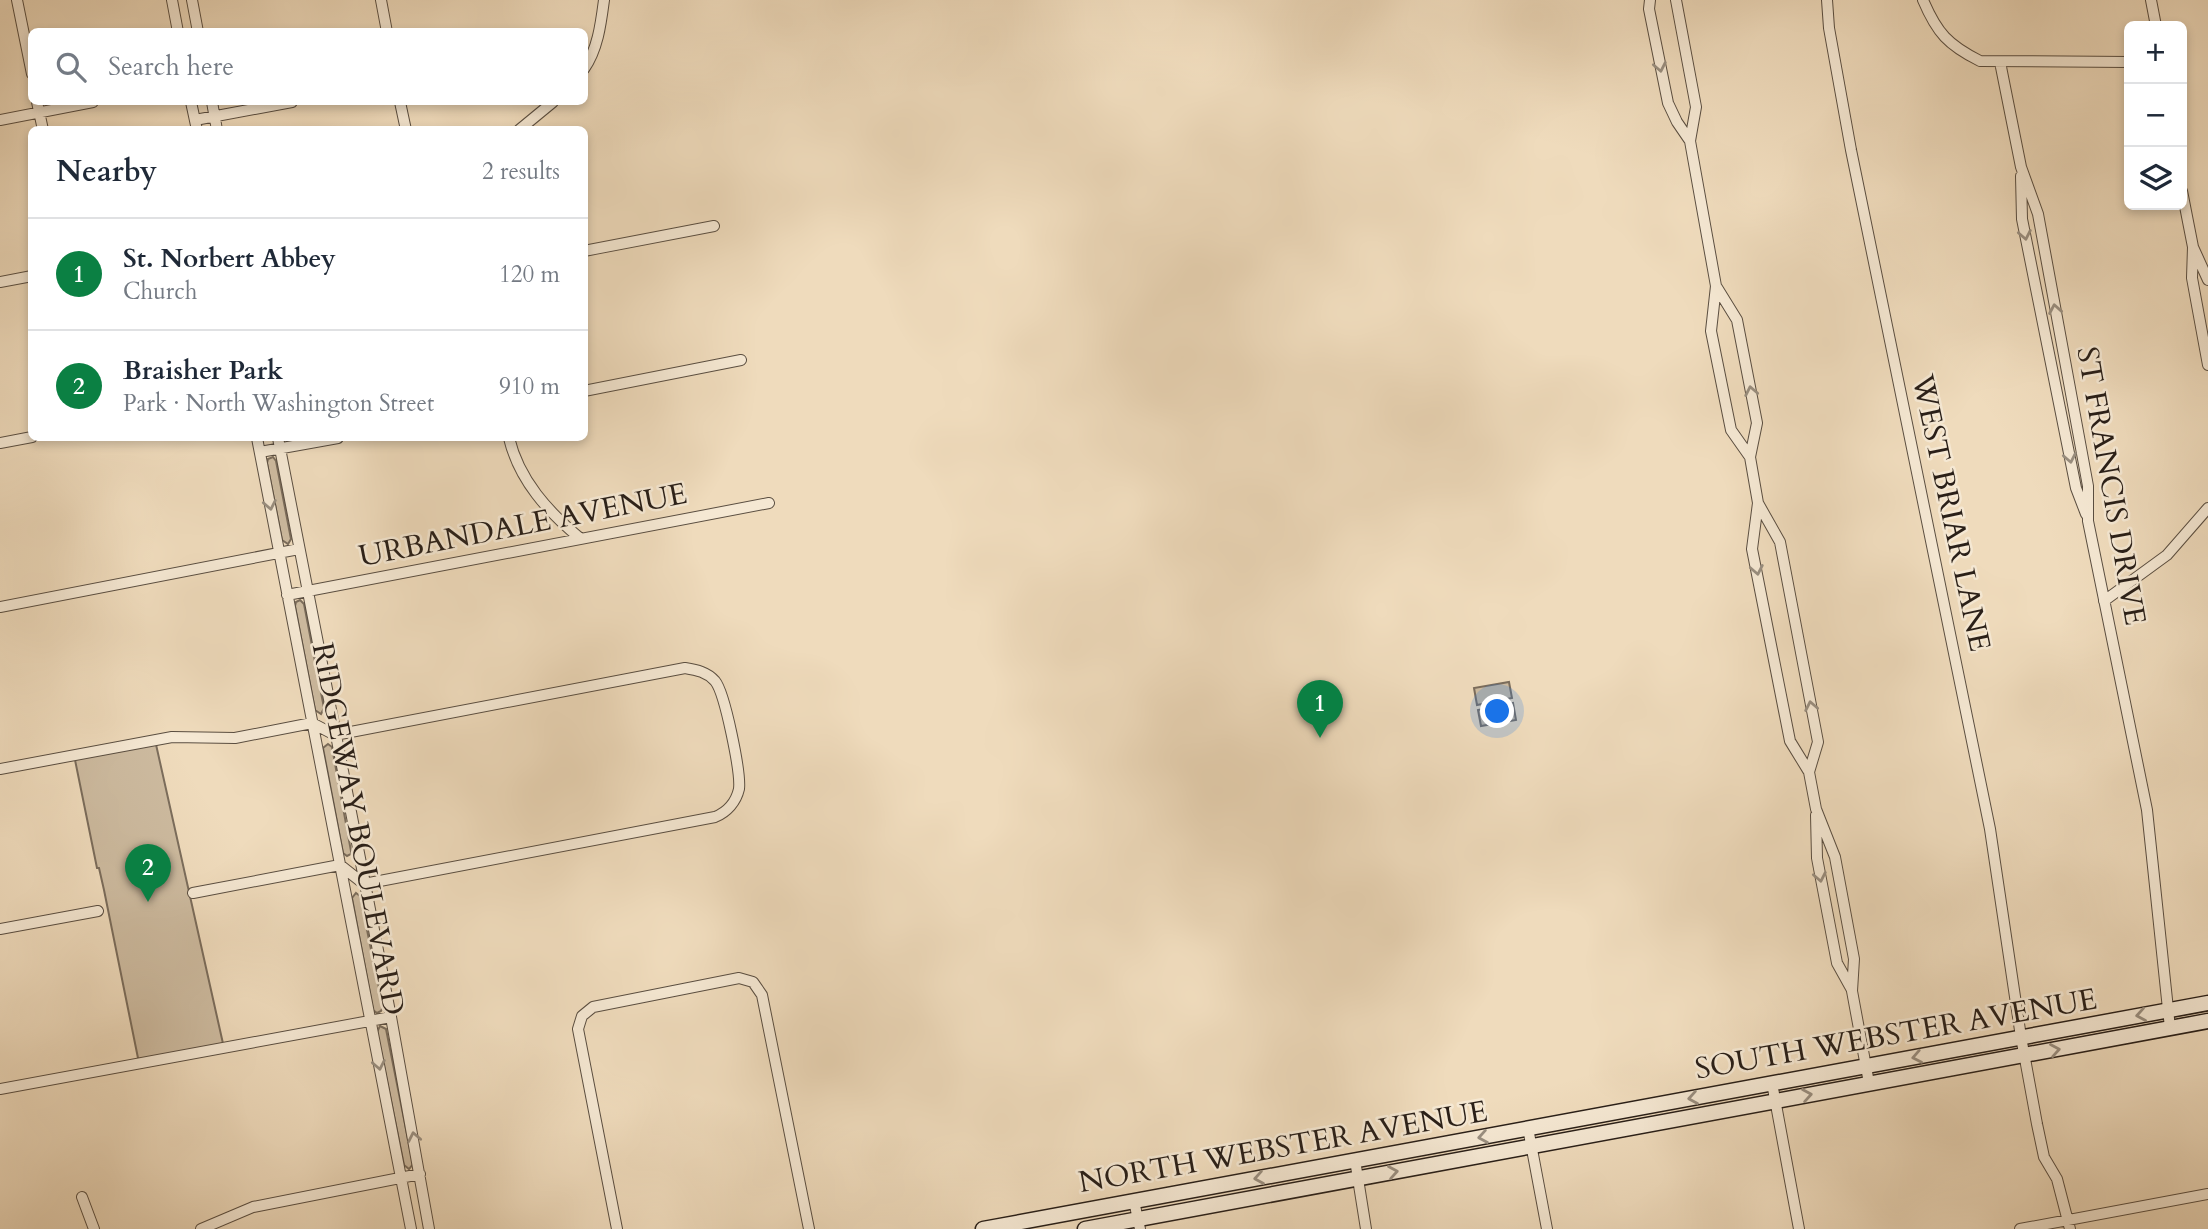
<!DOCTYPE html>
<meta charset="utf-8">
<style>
:root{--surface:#fff;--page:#f6f6f7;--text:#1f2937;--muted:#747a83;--line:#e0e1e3;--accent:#0b8043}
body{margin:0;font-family:Cardo,serif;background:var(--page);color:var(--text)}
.controls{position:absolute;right:21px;top:21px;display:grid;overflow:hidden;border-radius:10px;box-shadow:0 4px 10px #0003}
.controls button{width:63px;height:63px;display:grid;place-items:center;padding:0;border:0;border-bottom:2px solid var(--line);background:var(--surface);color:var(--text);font:35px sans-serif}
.you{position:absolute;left:1498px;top:712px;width:24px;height:24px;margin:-18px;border:5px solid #fff;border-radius:50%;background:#1a73e8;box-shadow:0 0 0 10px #1a73e833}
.badge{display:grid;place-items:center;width:46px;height:46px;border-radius:50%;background:var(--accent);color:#fff;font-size:23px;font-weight:700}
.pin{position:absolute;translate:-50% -58px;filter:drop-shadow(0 2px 4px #0008)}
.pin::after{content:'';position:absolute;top:37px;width:24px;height:21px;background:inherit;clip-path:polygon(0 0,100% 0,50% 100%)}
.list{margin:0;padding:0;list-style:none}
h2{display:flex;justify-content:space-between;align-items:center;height:91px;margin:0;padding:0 28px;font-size:30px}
h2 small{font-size:23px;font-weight:400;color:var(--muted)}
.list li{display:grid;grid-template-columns:46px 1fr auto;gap:21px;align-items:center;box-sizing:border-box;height:112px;padding:0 28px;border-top:2px solid var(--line)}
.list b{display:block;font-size:26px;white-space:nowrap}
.list p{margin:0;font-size:23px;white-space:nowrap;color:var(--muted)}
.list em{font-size:23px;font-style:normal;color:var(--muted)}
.icon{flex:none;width:38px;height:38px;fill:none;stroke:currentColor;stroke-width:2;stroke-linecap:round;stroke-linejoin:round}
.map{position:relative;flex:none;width:2208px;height:1229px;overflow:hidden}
.search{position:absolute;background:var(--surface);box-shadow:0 4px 10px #0003;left:28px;top:28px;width:560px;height:77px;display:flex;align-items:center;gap:18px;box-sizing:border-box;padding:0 24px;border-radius:10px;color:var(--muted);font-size:26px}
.panel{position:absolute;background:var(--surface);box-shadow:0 4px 10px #0003;left:28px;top:126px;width:560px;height:315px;border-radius:10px}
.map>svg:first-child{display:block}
.green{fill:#cdbba0;stroke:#7b6d5c;stroke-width:2}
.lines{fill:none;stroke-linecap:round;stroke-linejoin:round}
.minor-casing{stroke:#5a4e41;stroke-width:12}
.secondary-casing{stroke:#291f18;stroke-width:17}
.minor{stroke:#f5e8d3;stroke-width:10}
.secondary{stroke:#f5e8d3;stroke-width:14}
.oneway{stroke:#998e7f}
.labels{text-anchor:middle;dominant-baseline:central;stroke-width:5;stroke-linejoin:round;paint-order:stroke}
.street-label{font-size:30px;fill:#291f18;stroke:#f5e8d3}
</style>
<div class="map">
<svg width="2208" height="1229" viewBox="0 0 2208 1229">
<rect width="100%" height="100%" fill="#efdbbc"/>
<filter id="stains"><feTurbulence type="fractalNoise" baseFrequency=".00286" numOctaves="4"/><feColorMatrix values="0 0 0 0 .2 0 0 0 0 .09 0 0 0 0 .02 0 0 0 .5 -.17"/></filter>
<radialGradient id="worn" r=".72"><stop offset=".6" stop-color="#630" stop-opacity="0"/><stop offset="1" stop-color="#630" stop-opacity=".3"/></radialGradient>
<path class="green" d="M273,457L276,461L291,539L288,544L282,540L267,463L268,459Z
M300,600L304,604L324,708L321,714L315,710L295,606L296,602Z
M1509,682L1512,698L1477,705L1474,688Z
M1513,703L1516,720L1481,726L1478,710Z
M155,740L224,1048L139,1063L104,890L99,868H97L74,755Z
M328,744L332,747L351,851V854L347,856L343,853L323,748Z
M356,893L360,896L383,1007L381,1011L377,1013L373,1010L352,898Z
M380,1026L386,1029L413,1164L409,1169L404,1165L377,1032Z"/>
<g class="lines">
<g class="minor-casing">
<path id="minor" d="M17,0L32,74
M172,0L178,32
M192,0L198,32
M381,0L387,32
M1650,0L1649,9L1668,103L1677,122L1690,141
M1676,0L1696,107L1690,141L1716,286L1737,320L1757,423L1750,457L1758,503L1780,542L1818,742L1809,772L1816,809L1835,857L1854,959L1852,991L1869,1083
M1827,0L1829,28L1851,150L1990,829L2021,1037L2037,1124L2044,1157L2057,1179L2070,1229
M1923,0C1937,33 1948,45 1980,61L2129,62
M2151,0L2156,26
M2000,62L2021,167L2038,214L2088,486V521L2147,810L2170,1028
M584,69C598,49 601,23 604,0
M37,102L43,130
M191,102L197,130
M212,102L217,130
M400,102L406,130
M0,120L93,102
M195,120L292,102
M519,130L553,102
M2021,176L2022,219L2076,488L2086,514
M2182,191L2193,247L2208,280
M2193,247L2192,278L2208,365
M584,251L714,226
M0,282L32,276
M1716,286L1711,331L1731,430L1750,457
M584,391L741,360
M257,438L411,1229
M278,438L391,1017L429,1229
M509,438C519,480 548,512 581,539
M0,443L32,437
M260,452L338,438
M1758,503L1752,549L1790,741L1809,772
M287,595L769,503
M2104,601L2167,555L2208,508
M0,607L299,549
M0,769L172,737L235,738L312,723L335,735L685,668C697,670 707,672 715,681C725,693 741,773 739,789C736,802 727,812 715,817L364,884L340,865L193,893
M1816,815L1817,858L1837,963L1852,990
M0,929L98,911
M1772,1083L1799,1229
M0,1089L391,1017
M1528,1128L1547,1229
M1355,1160L1366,1229
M82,1197L94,1229
M1134,1201L1140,1229
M201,1229L253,1207L420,1174
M617,1229L578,1029L582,1016L593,1007L739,978L753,982L762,995L809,1229
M2020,1229L2208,1194"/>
</g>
<g class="secondary-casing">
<path id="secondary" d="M983,1229L2208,1003
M1085,1229L2208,1021"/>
</g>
<use href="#minor" class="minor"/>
<use href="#secondary" class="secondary"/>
</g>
<defs><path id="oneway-chevron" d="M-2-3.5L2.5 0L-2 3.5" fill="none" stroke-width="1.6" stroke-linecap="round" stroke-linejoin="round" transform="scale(1.75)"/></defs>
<g class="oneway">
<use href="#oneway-chevron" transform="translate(1660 67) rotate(79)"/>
<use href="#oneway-chevron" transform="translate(2025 235) rotate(79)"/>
<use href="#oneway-chevron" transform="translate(2055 309) rotate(-100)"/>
<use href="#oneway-chevron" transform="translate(1751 391) rotate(-101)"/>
<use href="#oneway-chevron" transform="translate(2070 458) rotate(79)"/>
<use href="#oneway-chevron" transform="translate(270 505) rotate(79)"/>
<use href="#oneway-chevron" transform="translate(1757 570) rotate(79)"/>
<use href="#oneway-chevron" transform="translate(1811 706) rotate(-101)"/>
<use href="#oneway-chevron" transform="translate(1820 877) rotate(79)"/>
<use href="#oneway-chevron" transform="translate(2141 1015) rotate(170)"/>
<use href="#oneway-chevron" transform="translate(2055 1050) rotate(-10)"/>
<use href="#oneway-chevron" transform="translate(1917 1057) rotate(169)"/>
<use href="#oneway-chevron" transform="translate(379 1065) rotate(79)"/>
<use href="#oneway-chevron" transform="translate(1807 1095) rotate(-10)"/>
<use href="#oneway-chevron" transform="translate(1693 1098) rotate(170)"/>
<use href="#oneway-chevron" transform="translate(414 1137) rotate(-101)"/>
<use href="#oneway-chevron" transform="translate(1483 1137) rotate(170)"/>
<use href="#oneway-chevron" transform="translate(1393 1172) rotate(-10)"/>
<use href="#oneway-chevron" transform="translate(1259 1178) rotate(170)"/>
</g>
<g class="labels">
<g class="street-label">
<text transform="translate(2111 486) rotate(80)">ST FRANCIS DRIVE</text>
<text transform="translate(1951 513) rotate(78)">WEST BRIAR LANE</text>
<text transform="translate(523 525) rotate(-11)">URBANDALE AVENUE</text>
<text transform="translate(358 829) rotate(79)">RIDGEWAY BOULEVARD</text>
<text transform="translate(1896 1034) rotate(-10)">SOUTH WEBSTER AVENUE</text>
<text transform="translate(1283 1147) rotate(-10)">NORTH WEBSTER AVENUE</text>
</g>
</g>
<rect width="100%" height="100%" filter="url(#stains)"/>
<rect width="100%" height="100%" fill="url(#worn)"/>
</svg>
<div class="controls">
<button>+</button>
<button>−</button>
<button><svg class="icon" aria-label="layers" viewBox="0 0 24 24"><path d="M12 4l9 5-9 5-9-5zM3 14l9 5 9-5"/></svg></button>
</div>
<div class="you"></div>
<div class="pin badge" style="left:1320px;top:738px">1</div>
<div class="pin badge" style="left:148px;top:902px">2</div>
<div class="search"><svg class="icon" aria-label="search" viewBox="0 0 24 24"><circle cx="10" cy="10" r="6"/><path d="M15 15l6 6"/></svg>Search here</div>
<section class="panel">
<h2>Nearby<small>2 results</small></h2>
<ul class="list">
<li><span class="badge">1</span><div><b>St. Norbert Abbey</b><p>Church</p></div><em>120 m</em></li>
<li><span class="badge">2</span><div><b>Braisher Park</b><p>Park · North Washington Street</p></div><em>910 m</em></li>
</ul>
</section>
</div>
